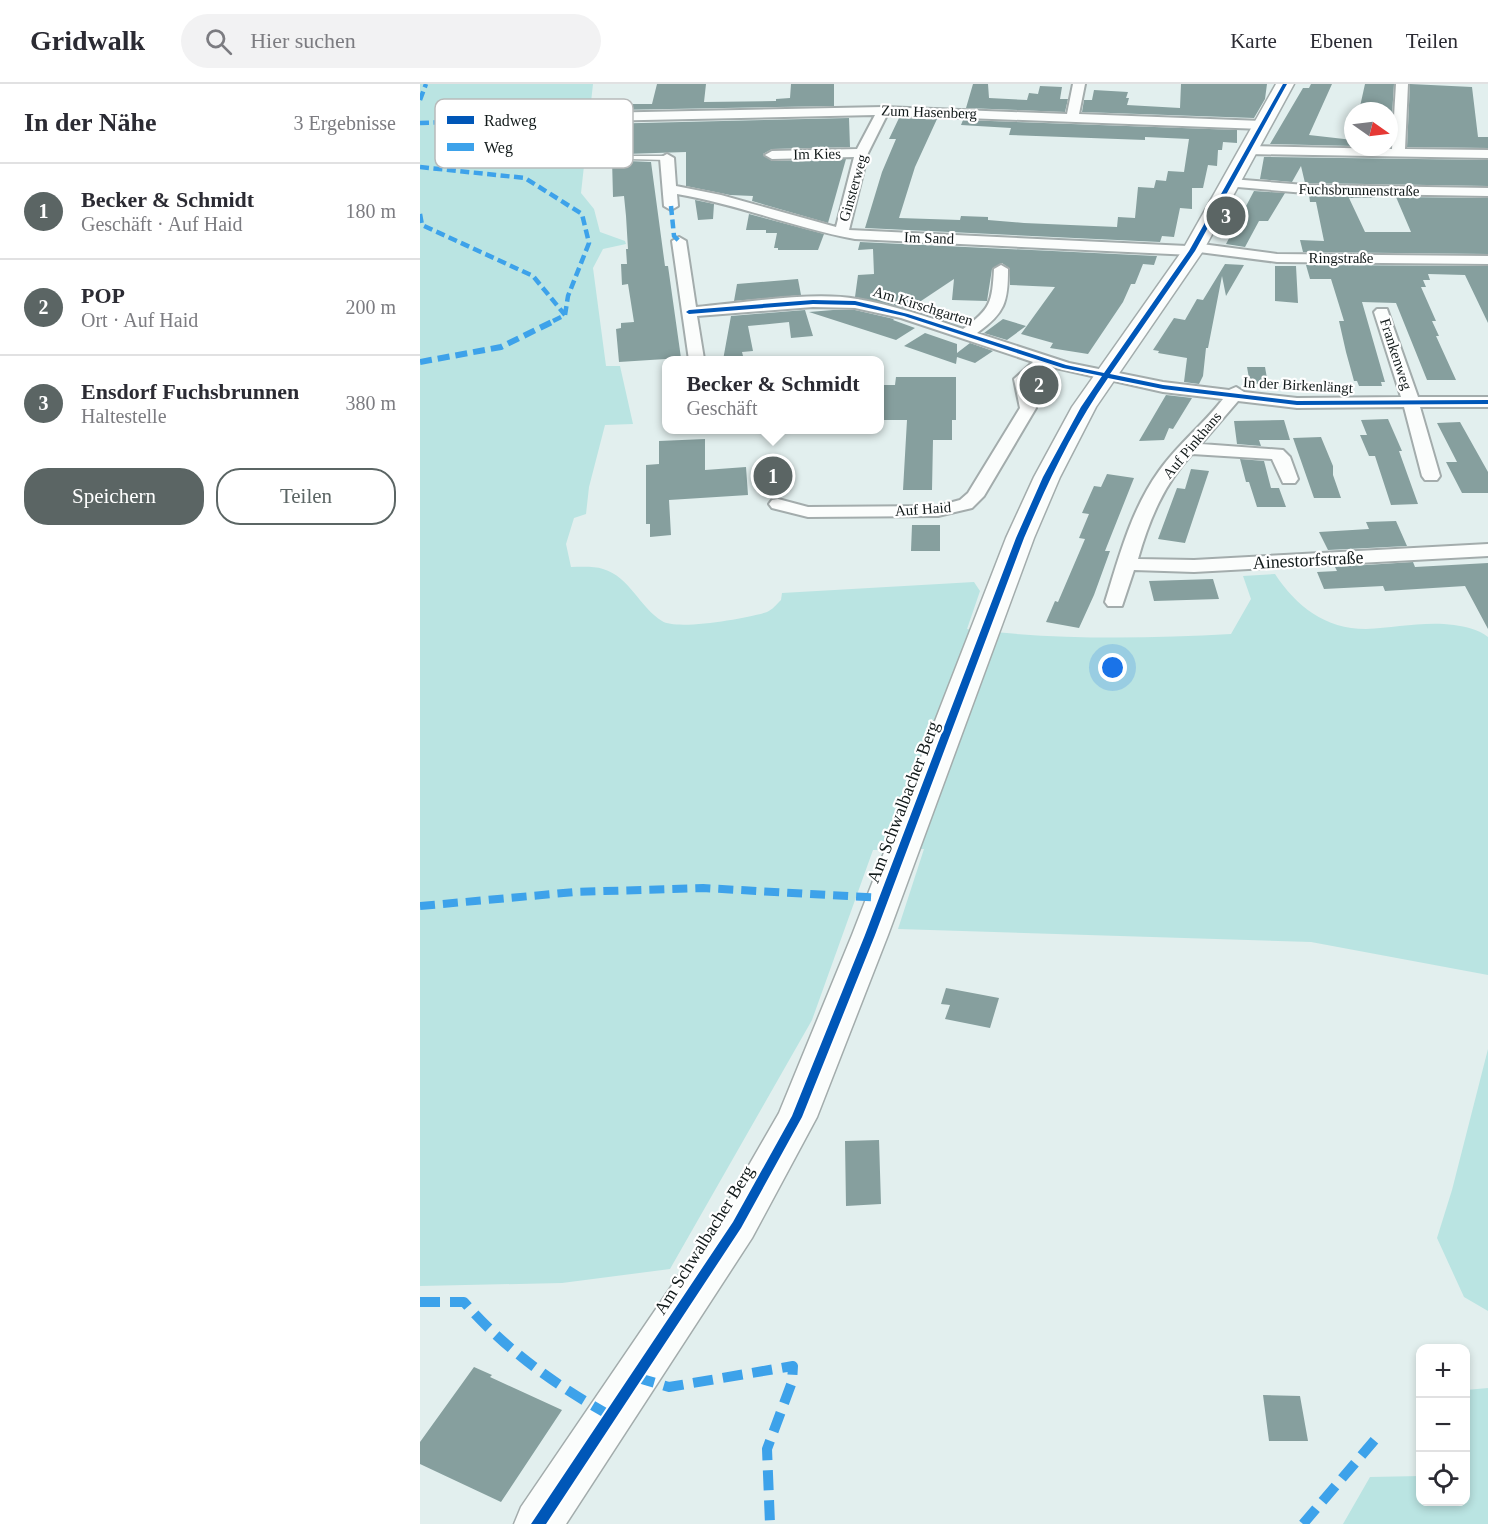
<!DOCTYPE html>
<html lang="de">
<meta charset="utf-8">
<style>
:root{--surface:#fff;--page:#f2f2f3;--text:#2b2b33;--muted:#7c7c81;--line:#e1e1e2;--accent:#5b6564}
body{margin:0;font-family:Georgia,serif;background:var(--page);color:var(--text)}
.controls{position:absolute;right:18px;bottom:18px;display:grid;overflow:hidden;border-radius:12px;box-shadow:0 3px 9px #0003}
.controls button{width:54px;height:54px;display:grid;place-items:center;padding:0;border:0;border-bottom:2px solid var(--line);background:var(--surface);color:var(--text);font:30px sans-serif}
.compass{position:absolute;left:924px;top:18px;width:54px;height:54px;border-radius:50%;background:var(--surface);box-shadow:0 3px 9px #0003;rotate:104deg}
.you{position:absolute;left:693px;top:584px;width:21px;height:21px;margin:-15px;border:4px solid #fff;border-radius:50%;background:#1a73e8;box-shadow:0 0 0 9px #1a73e833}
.badge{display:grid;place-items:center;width:39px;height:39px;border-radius:50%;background:var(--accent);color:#fff;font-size:20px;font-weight:700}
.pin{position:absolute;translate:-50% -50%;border:3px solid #fff;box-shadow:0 2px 6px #0006}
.popup{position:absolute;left:242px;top:272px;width:222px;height:78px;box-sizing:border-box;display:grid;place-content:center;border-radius:12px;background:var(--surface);filter:drop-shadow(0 2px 4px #0005);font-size:20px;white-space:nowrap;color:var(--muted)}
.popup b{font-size:22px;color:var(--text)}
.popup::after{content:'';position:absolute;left:50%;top:100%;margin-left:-12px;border:12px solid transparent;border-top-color:var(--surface)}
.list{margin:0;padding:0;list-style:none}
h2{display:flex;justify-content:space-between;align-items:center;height:78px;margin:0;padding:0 24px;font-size:26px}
h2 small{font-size:20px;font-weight:400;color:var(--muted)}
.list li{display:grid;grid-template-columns:39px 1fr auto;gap:18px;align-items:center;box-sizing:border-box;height:96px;padding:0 24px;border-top:2px solid var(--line)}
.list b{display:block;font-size:22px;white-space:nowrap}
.list p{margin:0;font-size:20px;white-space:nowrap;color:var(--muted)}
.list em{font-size:20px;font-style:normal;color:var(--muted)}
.actions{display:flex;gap:12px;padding:18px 24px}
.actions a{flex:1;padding:14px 0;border:2px solid var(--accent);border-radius:24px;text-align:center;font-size:21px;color:var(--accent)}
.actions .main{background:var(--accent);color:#fff}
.icon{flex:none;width:33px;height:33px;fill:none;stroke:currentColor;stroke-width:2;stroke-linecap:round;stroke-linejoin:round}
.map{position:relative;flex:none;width:1068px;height:1440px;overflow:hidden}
header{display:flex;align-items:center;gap:36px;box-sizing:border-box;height:84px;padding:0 30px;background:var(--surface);border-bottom:2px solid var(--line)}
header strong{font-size:28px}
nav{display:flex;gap:33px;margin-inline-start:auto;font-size:21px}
.search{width:420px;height:54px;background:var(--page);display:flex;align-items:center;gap:15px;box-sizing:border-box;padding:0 21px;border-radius:33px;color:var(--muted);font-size:22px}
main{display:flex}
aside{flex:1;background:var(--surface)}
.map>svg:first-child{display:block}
.green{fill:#bae4e2}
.building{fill:#869f9e}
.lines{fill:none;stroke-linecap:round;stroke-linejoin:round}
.lane-casing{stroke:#a3acac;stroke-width:3}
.street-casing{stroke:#a3acac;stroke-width:4}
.secondary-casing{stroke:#a3acac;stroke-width:3}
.lane{fill:#fbfdfc;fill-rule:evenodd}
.street{fill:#fbfdfc;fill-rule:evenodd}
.secondary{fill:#fbfdfc;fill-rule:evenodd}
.quiet-far3{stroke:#3da2ea;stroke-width:4.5;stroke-dasharray:9 4.5;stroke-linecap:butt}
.quiet-far2{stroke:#3da2ea;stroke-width:6;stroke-dasharray:12 6;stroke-linecap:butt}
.quiet-far1{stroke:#3da2ea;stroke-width:8;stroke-dasharray:15 8;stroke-linecap:butt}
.quiet{stroke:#3da2ea;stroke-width:10;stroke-dasharray:20 10;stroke-linecap:butt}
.cycleway-casing{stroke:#fff;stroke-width:4}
.cycleway{fill:#0057b8;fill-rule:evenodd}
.labels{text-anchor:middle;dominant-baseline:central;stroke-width:4.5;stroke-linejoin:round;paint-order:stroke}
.far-street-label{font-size:15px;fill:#121a1a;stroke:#fff}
.street-label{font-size:18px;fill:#121a1a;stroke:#fff}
.key{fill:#fff;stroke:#b8baba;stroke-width:1.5}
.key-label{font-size:16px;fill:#121a1a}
</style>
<header>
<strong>Gridwalk</strong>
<div class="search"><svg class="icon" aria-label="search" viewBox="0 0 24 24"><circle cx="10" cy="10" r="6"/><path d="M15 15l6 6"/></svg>Hier suchen</div>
<nav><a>Karte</a><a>Ebenen</a><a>Teilen</a></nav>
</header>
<main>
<aside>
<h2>In der Nähe<small>3 Ergebnisse</small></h2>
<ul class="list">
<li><span class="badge">1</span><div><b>Becker &amp; Schmidt</b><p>Geschäft · Auf Haid</p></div><em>180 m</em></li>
<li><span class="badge">2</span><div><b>POP</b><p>Ort · Auf Haid</p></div><em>200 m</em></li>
<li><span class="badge">3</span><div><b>Ensdorf Fuchsbrunnen</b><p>Haltestelle</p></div><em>380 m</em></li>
</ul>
<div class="actions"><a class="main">Speichern</a><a>Teilen</a></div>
</aside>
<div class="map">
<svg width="1068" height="1440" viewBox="0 0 1068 1440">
<rect width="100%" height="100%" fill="#e2efee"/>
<path class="green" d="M0,0H173L161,109L174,125L180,148L205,157L206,160L183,165L173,184L186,282H200L213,340L185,341L169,403L166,430L154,434L146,460L151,483C161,483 174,482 183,485C210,493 219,523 242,537C257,547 328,534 347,528C352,526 357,520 361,516L362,509L554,498L560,507L547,545C635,556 723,555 811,550L831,515L823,492L855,490C876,522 905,545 946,545C975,544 1003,537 1034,541C1046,543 1058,545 1068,553V891L891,858L478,845L504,765L453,766L392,936L250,1185L142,1199L0,1202Z
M1068,965V1227L1044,1213L1017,1154L1032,1106Z
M1068,1304V1440H923L950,1393L1000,1392V1418H1046V1306Z"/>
<path class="building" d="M237,0H286L284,18L356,17V15L370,14L371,0H414V22L195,26L197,20H232Z
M553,0H568L569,14L607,16L609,9L618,10L620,2L642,3L640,15H648L645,28L546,24Z
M761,0H847L845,15L834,34L662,28L664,16H672L674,6L708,8L706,14H709L707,21L760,24Z
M891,0H912L889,51L933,56V62L850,60L883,4H889Z
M945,0H974L970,63L969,27H939Z
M990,0L1052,3L1058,53H1068V64L987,63Z
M429,34L430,63L352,65L343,70L352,77L426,75L408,139L332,117L333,112L310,111L266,102V68L205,70V74L208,77L231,78L245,182H248L261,274L199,278L196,245L201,244V239L214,238L208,200L202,201L201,180H207L206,165H208L206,132L204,112L193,113L192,75H177L180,40Z
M479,34L517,35L495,83L479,134L540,136L541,132L568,133V136L604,139L697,143L698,133L715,134L718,103L734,104L736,96L746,97L748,87L764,88L769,55L725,53V56L589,51L591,44L541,41L543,36L817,46V59L803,58L802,66H798L797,82L788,81L783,104H772V125L760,124L754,153L742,152L740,158L445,144L462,88L476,55H469Z
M844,73L1068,76V102L885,99L881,82L872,98L840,95Z
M834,107L865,109L848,137H839L825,163L806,160Z
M889,111L957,112L954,114H929L945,148H991L976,113L1068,114V170L883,168L880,156L904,157L896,118H890Z
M275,116L294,120L293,135L278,136Z
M329,130L404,150L398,166H358V164H354L357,149H346V146H326Z
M440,158L737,172L734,181L723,180L715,200H711L703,218L668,270L630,264L633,259L601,250L635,203L590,201V185L582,179L572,185L567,217L532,216L534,195L489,225L435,213L438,191L454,190L453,165L438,166Z
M805,180L824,181L806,212L802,192L788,264H786L783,292L779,300L764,298L767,274L738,269L739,267L733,266L754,234L765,236L777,215L783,216Z
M886,181L1068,182V239L1045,191L1008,190L1010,196H1003L1006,203H1001L1016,237H1012L1019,252H1016L1036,296H1007L976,219L942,218L965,298H961L962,302H939L937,297H934L926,268L919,237H924L911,195H890Z
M855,182H876L878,219L855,217Z
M378,195L381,211L314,217L317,200Z
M385,226L393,252L371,254L369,238L328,242L333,267L322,268L324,276H303L311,232Z
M413,226H435L474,235L473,236L495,244L476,256L389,228Z
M583,235L606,242L587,256L564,249Z
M505,249L537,260V269L550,259L573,267L555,279L537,273L536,280L484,262Z
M827,283H845L848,300H830Z
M476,293H536V336H532V356H513L512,406H483L487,336H459V301H475Z
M746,311L772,314L753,345L749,344L744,356L719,357Z
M968,335L982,367H979L998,420L971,421L955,372H949L940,351H947L941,336Z
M864,336L870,356H839L841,362L817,360L814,337Z
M1040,338L1068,388V409H1042L1026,378H1037L1017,339Z
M901,353L913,382V391L921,414H894L873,354Z
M285,355V386L326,383L328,411L249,416L251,451L230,453V440H226V381L239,380V357Z
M820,375L844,377L851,404H859L866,423H837L829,398H826Z
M771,385L789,387L765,459L738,455L757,404L765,405Z
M687,390L714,394L685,467H690L674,511L659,544L626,538L635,517L638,518L665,455L659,454L669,430L662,429L674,402L681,403Z
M976,437L987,462L908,466L899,448L949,445L946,438Z
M492,441H520V467H491Z
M993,478L995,483L1068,479V545L1045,502L965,507L963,502L904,505L897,488L917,487L915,483Z
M793,495L799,515L734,517L729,497Z
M526,904L579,914L570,944L525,935L530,921L521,920Z
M459,1056L461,1120L426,1122L425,1057Z
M54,1283L72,1291L70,1293L142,1326L81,1418L0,1380V1358Z
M843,1311L880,1312L888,1357H849Z"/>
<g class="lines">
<g class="lane-casing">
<path id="lane" d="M207,72H247L250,74L247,76L209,75L207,74Z"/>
</g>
<g class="street-casing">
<path id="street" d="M653,0H665L659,30L842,37L848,41L842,45L467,31L448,69L429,146L767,162L774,159L857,170L1068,172V180L857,178L779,168L772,171L435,155C375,144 317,120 257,110L258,122L251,126L244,122L240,74L247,70L254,74L256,102L301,111L416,143L434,73L352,75L345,71L352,67L437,65L455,31L176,37L170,33L176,29L463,23L647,30Z
M976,0H988L985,65L1068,66V74L828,70L822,66L828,62L972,65Z
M811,95L885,101L1068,104V112L885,109L806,102L804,99L806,96Z
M259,153L266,157L276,223C322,219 393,207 437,215C473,221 508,233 543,245C571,225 572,218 574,185L581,181L588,185C588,218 585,229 557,249L649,279L743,298L809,306L816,303L824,308L877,314L981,313L954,228L957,225H967L998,313H1068V323H1000L1020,392L1017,396H1005L1002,392L984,323L877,324L818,317L781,360L863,366L870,373L878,395L875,399H863L852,375L772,370C744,400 729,436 718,475L774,476L1068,460V472L774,488L714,486L702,522H688L685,518C699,473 711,426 739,387C758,360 783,341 803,315L743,308L627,282L610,296L616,324L564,412L552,424L518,432L388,433L352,424L349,420L352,416L358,415L388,423L518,422L540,416L548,409L600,324L594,295L613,278L481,234L435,224L393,223L277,232L284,275L269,276L252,157Z"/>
</g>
<g class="secondary-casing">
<path id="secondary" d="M856,0H874L783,167L676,323L640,393L614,454L468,851L397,1033L332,1154L146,1440H94L101,1423L302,1128L359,1029L432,851L586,454L614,393L652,323L762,167Z"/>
</g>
<use href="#lane" class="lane"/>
<use href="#street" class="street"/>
<use href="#secondary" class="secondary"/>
<path class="quiet-far3" d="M0,16L6,0
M0,39L176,33
M0,83L105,94L162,130L169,159L148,212L145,231L133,237
M251,122L254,152L259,157
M0,130L2,141L113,192L145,231"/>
<path class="quiet-far2" d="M0,278L81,263L136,236"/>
<path class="quiet-far1" d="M0,822L155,808L283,804L464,814"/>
<path class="quiet" d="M0,1218H44C86,1266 135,1301 191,1332
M215,1293L249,1303L373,1282L372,1298L347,1365L350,1440
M883,1440L959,1351"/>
<g class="cycleway-casing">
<path id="cycleway" d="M863,0H867L775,167L690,290L743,301L877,317L1068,316V320L877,321L743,305L688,294C653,344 628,398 604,454L455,851L382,1033L321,1144L126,1440H111L313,1138L372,1032L445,851L596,454L623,393L661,323L682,292L643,284L484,232L435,221L393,220L269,230L266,228L269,226L393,216L435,217L488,230L646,281L684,289L769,167Z"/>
</g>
<use href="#cycleway" class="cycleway"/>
</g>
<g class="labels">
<g class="far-street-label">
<text transform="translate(509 28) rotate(2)">Zum Hasenberg</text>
<text transform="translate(397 70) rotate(-1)">Im Kies</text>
<text transform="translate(433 104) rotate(-74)">Ginsterweg</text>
<text transform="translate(939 106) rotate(1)">Fuchsbrunnenstraße</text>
<text transform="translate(509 154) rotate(2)">Im Sand</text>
<text x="921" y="174">Ringstraße</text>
<text transform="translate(503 222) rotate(17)">Am Kirschgarten</text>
<text transform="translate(976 270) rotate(72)">Frankenweg</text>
<text transform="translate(878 301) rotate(3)">In der Birkenlängt</text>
<text transform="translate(772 361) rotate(-50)">Auf Pinkhans</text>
<text transform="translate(503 425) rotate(-4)">Auf Haid</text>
</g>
<g class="street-label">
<text transform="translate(888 476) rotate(-3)">Ainestorfstraße</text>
<text transform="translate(483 718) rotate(-69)">Am Schwalbacher Berg</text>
<text transform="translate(284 1156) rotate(-58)">Am Schwalbacher Berg</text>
</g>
</g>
<rect x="15" y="15" width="198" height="69" rx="9" class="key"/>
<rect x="27" y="32" width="27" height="8" fill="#0057b8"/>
<rect x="27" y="59" width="27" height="8" fill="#3da2ea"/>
<g class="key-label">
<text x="64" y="42">Radweg</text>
<text x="64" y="69">Weg</text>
</g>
</svg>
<div class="controls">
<button>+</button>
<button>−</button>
<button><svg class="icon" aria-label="locate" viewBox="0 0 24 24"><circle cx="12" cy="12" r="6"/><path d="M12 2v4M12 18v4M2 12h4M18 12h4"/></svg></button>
</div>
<svg class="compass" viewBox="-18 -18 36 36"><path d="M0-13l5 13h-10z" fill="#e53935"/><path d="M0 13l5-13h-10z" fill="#7c7c81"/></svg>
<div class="you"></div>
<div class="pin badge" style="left:353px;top:392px">1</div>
<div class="popup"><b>Becker &amp; Schmidt</b>Geschäft</div>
<div class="pin badge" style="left:619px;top:301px">2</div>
<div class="pin badge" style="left:806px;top:132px">3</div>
</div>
</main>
